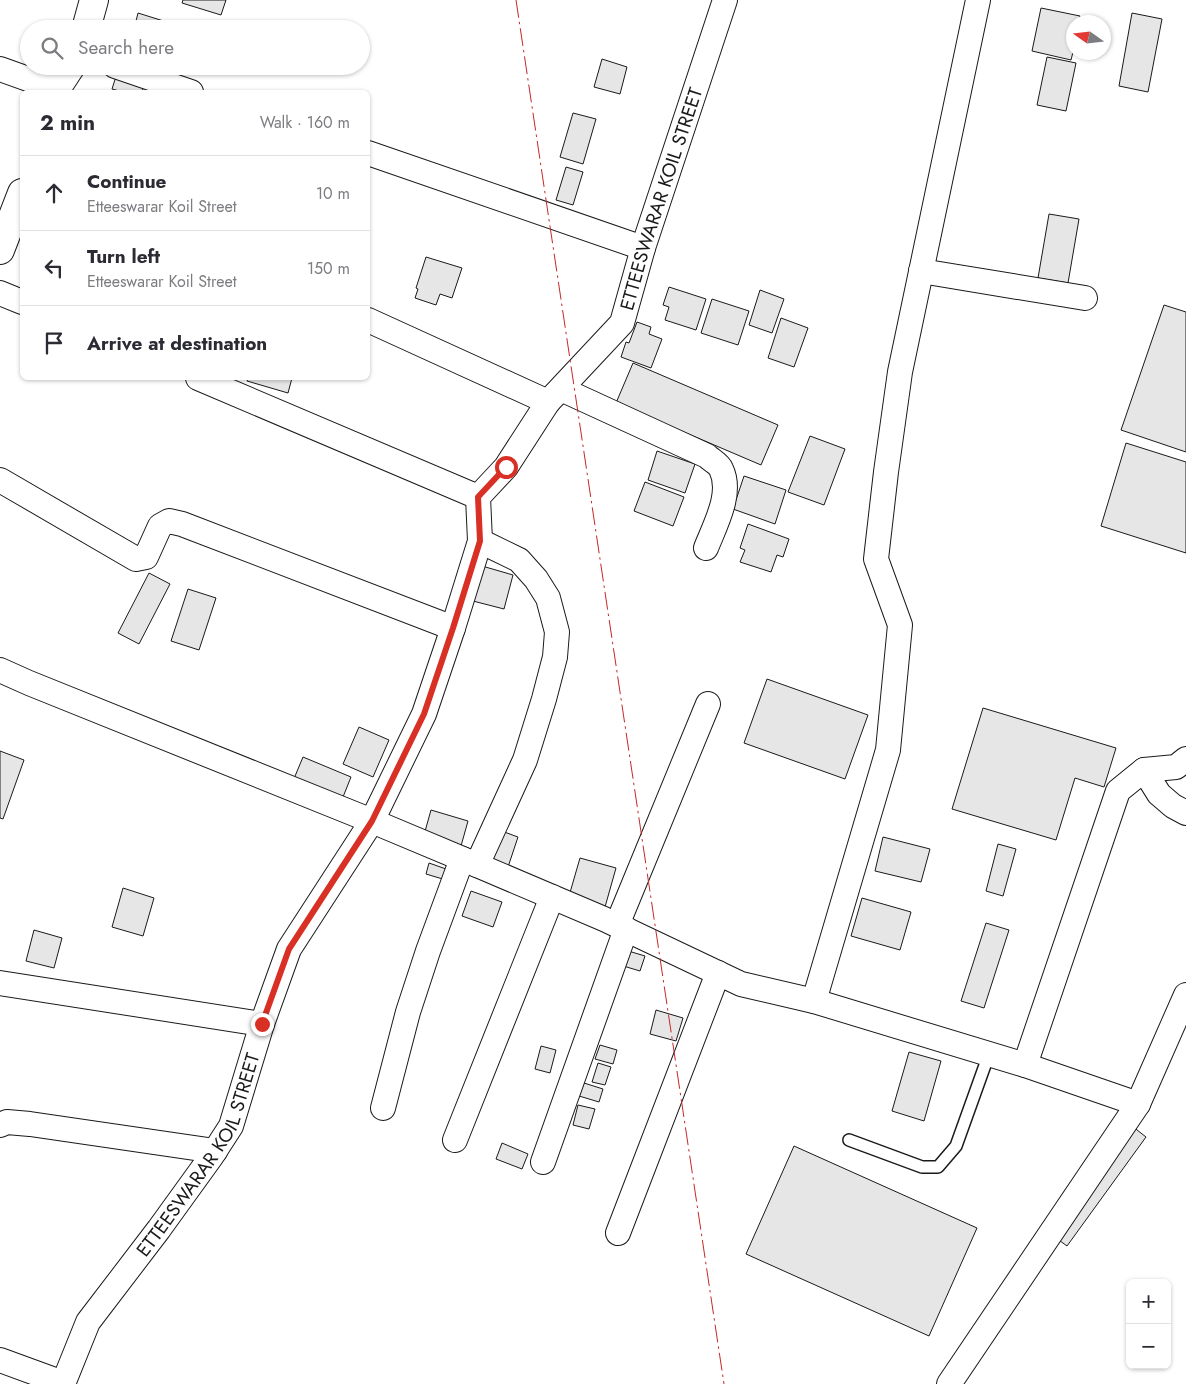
<!DOCTYPE html>
<meta charset="utf-8">
<style>
:root{--surface:#fff;--page:#f2f2f3;--text:#2b2b33;--muted:#7c7c81;--line:#e1e1e2}
body{margin:0;font-family:Jost,sans-serif;background:var(--page);color:var(--text)}
.controls{position:absolute;right:15px;bottom:15px;display:grid;overflow:hidden;border-radius:8px;box-shadow:0 1px 4px #0004}
.controls button{width:45px;height:45px;display:grid;place-items:center;padding:0;border:0;border-bottom:1px solid var(--line);background:var(--surface);color:var(--text);font:25px sans-serif}
.compass{position:absolute;left:1066px;top:15px;width:45px;height:45px;border-radius:50%;background:var(--surface);box-shadow:0 1px 4px #0004;rotate:284deg}
.stop{position:absolute;width:15px;height:15px;margin:-11px;border:4px solid #d93025;border-radius:50%;background:#fff}
.stop.end{background:#d93025;border-color:#fff;box-shadow:0 1px 5px #0008}
.list{margin:0;padding:0;list-style:none}
h2{display:flex;justify-content:space-between;align-items:center;height:65px;margin:0;padding:0 20px;font-size:21px}
h2 small{font-size:16px;font-weight:400;color:var(--muted)}
.list li{display:grid;grid-template-columns:32px 1fr auto;gap:15px;align-items:center;box-sizing:border-box;height:75px;padding:0 20px;border-top:1px solid var(--line)}
.list b{display:block;font-size:19px;white-space:nowrap}
.list p{margin:0;font-size:16px;white-space:nowrap;color:var(--muted)}
.list em{font-size:16px;font-style:normal;color:var(--muted)}
.icon{flex:none;width:28px;height:28px;fill:none;stroke:currentColor;stroke-width:2;stroke-linecap:round;stroke-linejoin:round}
.map{position:relative;flex:none;width:1186px;height:1384px;overflow:hidden}
.search{position:absolute;background:var(--surface);box-shadow:0 1px 4px #0004;left:20px;top:20px;width:350px;height:55px;display:flex;align-items:center;gap:12px;box-sizing:border-box;padding:0 18px;border-radius:28px;color:var(--muted);font-size:19px}
.panel{position:absolute;background:var(--surface);box-shadow:0 1px 4px #0004;left:20px;top:90px;width:350px;height:290px;border-radius:8px}
.map>svg:first-child{display:block}
.building{fill:#e6e6e6;stroke:#1a1a1a}
.lines{fill:none;stroke-linecap:round;stroke-linejoin:round}
.service-casing{stroke:#1a1a1a;stroke-width:14}
.minor-casing{stroke:#1a1a1a;stroke-width:26}
.tertiary-casing{stroke:#1a1a1a;stroke-width:30}
.service{stroke:#fff;stroke-width:11}
.minor{stroke:#fff;stroke-width:24}
.tertiary{stroke:#fff;stroke-width:28}
.power{stroke:#c62828;stroke-width:1;stroke-dasharray:18 4 2.5 4;stroke-linecap:butt}
.route{stroke:#d93025;stroke-width:6}
.labels{text-anchor:middle;dominant-baseline:central;stroke-width:4;stroke-linejoin:round;paint-order:stroke}
.street-label{font-size:19px;fill:#1a1a1a;stroke:#fff}
</style>
<div class="map">
<svg width="1186" height="1384" viewBox="0 0 1186 1384">
<rect width="100%" height="100%" fill="#fff"/>
<path class="building" d="M183,0H226L221,15L182,3Z
M1041,8L1080,16L1079,22H1074V48L1071,60L1032,51Z
M138,13L170,23L168,29H134Z
M1132,13L1162,19L1148,92L1119,86Z
M1047,57L1076,63L1066,111L1037,105Z
M602,59L627,67L620,94L594,87Z
M117,73L145,81L142,92H123L112,89Z
M573,113L596,119L583,164L560,157Z
M566,167L583,172L573,205L556,200Z
M1049,214L1079,219L1068,283L1038,278Z
M426,257L462,268L452,298L440,294L436,305L415,298L418,289L416,288Z
M669,287L706,299L696,330L665,320L669,307L663,305Z
M760,290L784,299L772,333L749,325Z
M712,299L749,311L738,345L701,333Z
M1164,305L1186,312V452L1121,430Z
M781,318L808,328L794,367L768,358Z
M637,322L651,327L649,334L662,339L651,368L621,357L626,342L629,343Z
M633,363L778,425L761,465L616,403Z
M248,378H292L288,393L247,381Z
M810,436L845,449L824,505L788,492Z
M1126,443L1186,462V553L1101,526Z
M657,451L695,464L685,493L648,480Z
M744,476L786,490L775,524L733,509Z
M645,482L684,497L673,526L634,511Z
M748,524L789,539L783,557L777,555L771,572L740,562L745,550L740,548Z
M482,566L513,575L504,609L473,601Z
M149,573L170,584L139,644L118,633Z
M188,589L216,598L199,650L171,641Z
M767,679L868,715L845,779L744,743Z
M983,708L1116,748L1104,787L1075,778L1056,840L952,809Z
M359,727L389,740L373,777L343,764Z
M0,751L24,760L3,819L0,818Z
M303,757L351,777L341,802L293,781Z
M431,810L468,821L461,846L424,835Z
M496,829L518,837L508,867L485,858Z
M883,837L930,849L921,882L875,871Z
M998,844L1016,849L1003,896L986,891Z
M580,858L616,868L605,907L569,896Z
M429,863L449,870L446,880L426,874Z
M123,888L154,898L143,936L112,927Z
M471,891L502,902L493,927L462,916Z
M862,898L911,912L900,950L851,936Z
M986,923L1009,930L984,1008L961,1001Z
M34,930L62,938L54,968L26,961Z
M625,950L645,956L640,971L620,965Z
M656,1010L683,1018L676,1041L650,1034Z
M600,1045L617,1050L613,1064L595,1059Z
M541,1046L556,1050L550,1073L535,1069Z
M909,1052L941,1061L924,1121L892,1111Z
M598,1063L611,1067L605,1085L592,1082Z
M584,1083L603,1089L599,1102L579,1096Z
M578,1105L595,1109L589,1129L573,1125Z
M1132,1126L1146,1137L1067,1246L1052,1235Z
M502,1143L528,1154L522,1169L496,1159Z
M794,1146L977,1228L929,1336L746,1254Z"/>
<g class="lines">
<g class="service-casing">
<path id="service" d="M849,1140L922,1167H938L956,1146L989,1054"/>
</g>
<g class="minor-casing">
<g id="minor">
<path d="M115,66L191,92"/>
<path d="M0,69L56,89"/>
<path d="M368,153L643,248"/>
<path d="M921,271L1085,298"/>
<path d="M0,293L22,302"/>
<path d="M368,320L548,402"/>
<path d="M198,378L478,497"/>
<path d="M561,389L707,456C711,460 719,464 721,469C733,493 715,525 706,548"/>
<path d="M0,480L136,559L146,557L160,526L169,521L182,524L453,628"/>
<path d="M0,670L29,683L372,821L477,865L604,919L741,984L814,1001L1025,1065L1138,1104"/>
<path d="M1144,770L1159,794L1173,806L1186,813"/>
<path d="M477,865L525,760L544,699L555,657L557,632L548,598L536,579L519,560L480,541"/>
<path d="M617,925L708,704"/>
<path d="M0,983L262,1024"/>
<path d="M814,1001L888,750L900,625L876,559L886,472L900,372L978,0"/>
<path d="M1025,1065L1118,791L1144,770L1176,767L1186,759"/>
<path d="M383,1108L408,1012L428,951L462,859"/>
<path d="M0,1125L7,1122L30,1124L215,1151"/>
<path d="M455,1140L552,897"/>
<path d="M543,1162L626,929"/>
<path d="M618,1233L718,973"/>
<path d="M0,1360L63,1383"/>
<path id="s1" d="M63,1384L88,1322L159,1229L211,1157L231,1126L262,1024L289,949L372,821L424,714L453,628L480,541L478,497L506,467L548,402L622,323L643,248L725,0"/>
<path d="M949,1384L1138,1104L1186,995"/>
</g>
</g>
<g class="tertiary-casing">
<path id="tertiary" d="M86,29L94,0
M54,92L56,89L71,66
M0,250L22,193"/>
</g>
<use href="#service" class="service"/>
<use href="#minor" class="minor"/>
<use href="#tertiary" class="tertiary"/>
<path class="power" d="M516,0L724,1384"/>
</g>
<g class="lines">
<path class="route" d="M262,1024L289,949L372,821L424,714L453,628L480,541L478,497L506,467"/>
</g>
<g class="labels">
<g class="street-label">
<text stroke="none"><textPath href="#s1" startOffset="1350">ETTEESWARAR KOIL STREET</textPath></text>
<text stroke="none"><textPath href="#s1" startOffset="269">ETTEESWARAR KOIL STREET</textPath></text>
</g>
</g>
</svg>
<div class="controls">
<button>+</button>
<button>−</button>
</div>
<svg class="compass" viewBox="-18 -18 36 36"><path d="M0-13l5 13h-10z" fill="#e53935"/><path d="M0 13l5-13h-10z" fill="#7c7c81"/></svg>
<div class="stop" style="left:506px;top:467px"></div>
<div class="stop end" style="left:262px;top:1024px"></div>
<div class="search"><svg class="icon" aria-label="search" viewBox="0 0 24 24"><circle cx="10" cy="10" r="6"/><path d="M15 15l6 6"/></svg>Search here</div>
<section class="panel">
<h2>2 min<small>Walk · 160 m</small></h2>
<ul class="list">
<li><svg class="icon" aria-label="ahead" viewBox="0 0 24 24"><path d="M12 20V5M6 11l6-6 6 6"/></svg><div><b>Continue</b><p>Etteeswarar Koil Street</p></div><em>10 m</em></li>
<li><svg class="icon" aria-label="left" viewBox="0 0 24 24"><path d="M17 20v-9H6M10 6l-5 5 5 5"/></svg><div><b>Turn left</b><p>Etteeswarar Koil Street</p></div><em>150 m</em></li>
<li><svg class="icon" aria-label="arrive" viewBox="0 0 24 24"><path d="M6 21V4h12l-3 4 3 4H6"/></svg><div><b>Arrive at destination</b></div></li>
</ul>
</section>
</div>
